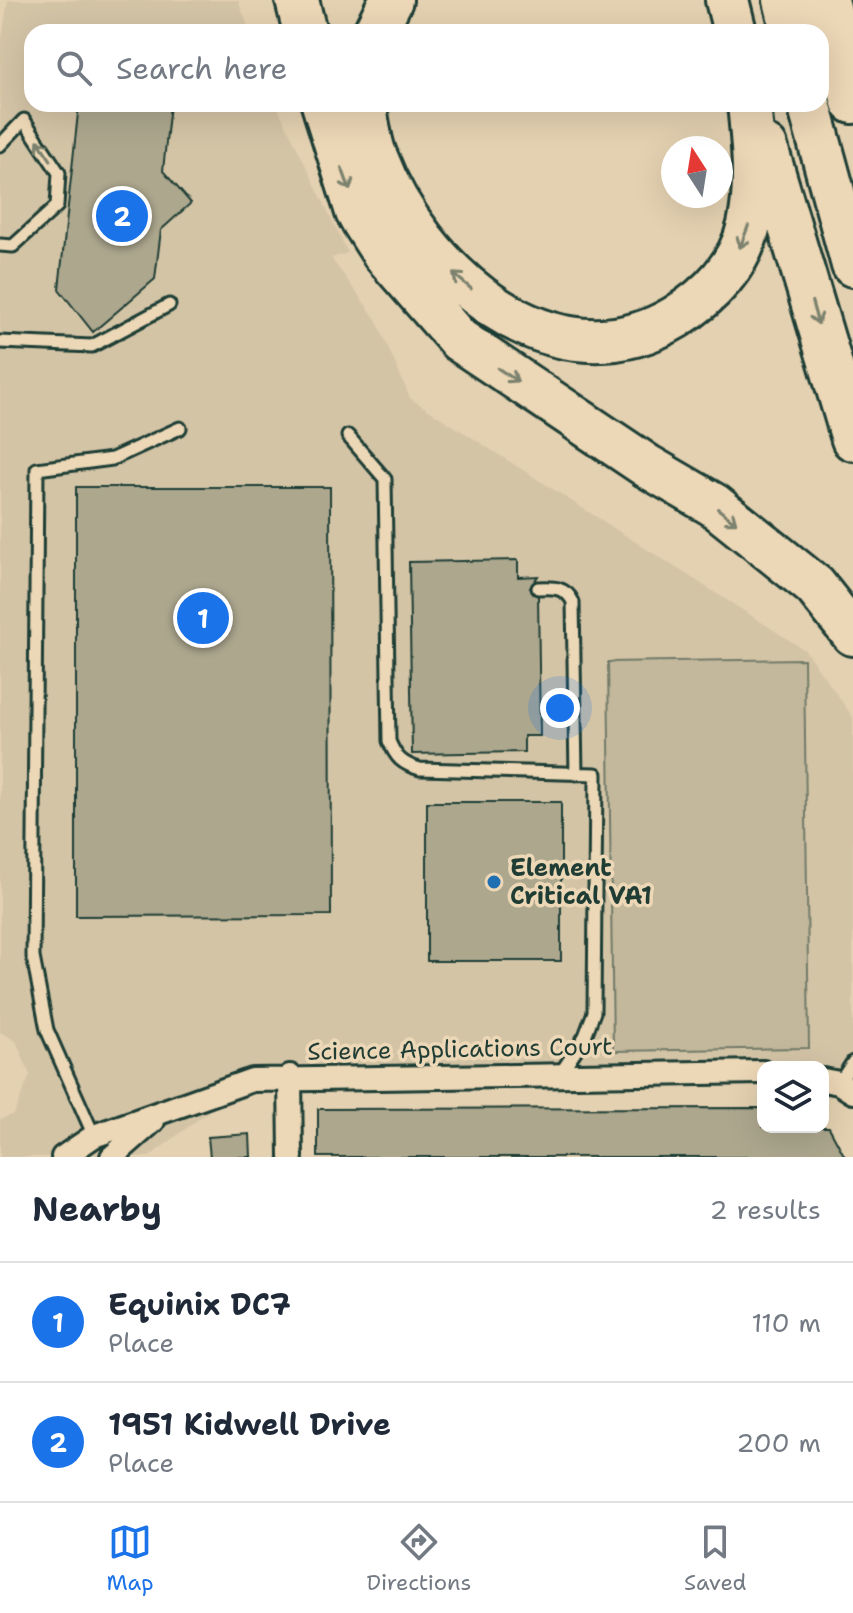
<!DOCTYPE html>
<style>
:root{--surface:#fff;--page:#f2f2f3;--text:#1f2937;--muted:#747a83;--line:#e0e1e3;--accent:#1a73e8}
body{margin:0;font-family:"Shantell Sans",sans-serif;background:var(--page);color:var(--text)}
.controls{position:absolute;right:24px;bottom:24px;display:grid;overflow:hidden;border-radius:16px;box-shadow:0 8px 32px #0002}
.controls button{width:72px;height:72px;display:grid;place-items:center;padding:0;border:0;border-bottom:2px solid var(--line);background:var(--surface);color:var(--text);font:40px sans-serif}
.compass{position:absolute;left:661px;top:136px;width:72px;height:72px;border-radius:50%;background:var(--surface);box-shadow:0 8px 32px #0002;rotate:348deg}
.you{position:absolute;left:560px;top:708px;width:28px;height:28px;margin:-20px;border:6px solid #fff;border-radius:50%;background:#1a73e8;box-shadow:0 0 0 12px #1a73e833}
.badge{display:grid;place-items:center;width:52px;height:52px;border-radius:50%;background:var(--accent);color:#fff;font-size:26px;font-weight:700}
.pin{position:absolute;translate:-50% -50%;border:4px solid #fff;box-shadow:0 2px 8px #0006}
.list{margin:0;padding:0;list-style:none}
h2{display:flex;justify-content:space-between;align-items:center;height:104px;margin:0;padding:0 32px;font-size:34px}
h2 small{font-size:26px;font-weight:400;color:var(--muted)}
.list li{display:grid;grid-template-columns:52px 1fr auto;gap:24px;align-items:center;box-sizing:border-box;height:120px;padding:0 32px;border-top:2px solid var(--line)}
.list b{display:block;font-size:30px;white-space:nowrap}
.list p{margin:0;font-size:26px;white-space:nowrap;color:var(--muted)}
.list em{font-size:26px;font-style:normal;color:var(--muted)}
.icon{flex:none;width:44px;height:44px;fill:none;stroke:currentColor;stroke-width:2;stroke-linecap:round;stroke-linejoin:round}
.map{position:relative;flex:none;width:853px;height:1157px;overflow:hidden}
.search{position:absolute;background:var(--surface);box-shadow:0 8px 32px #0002;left:24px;right:24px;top:24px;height:88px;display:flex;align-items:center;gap:20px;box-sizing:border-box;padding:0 28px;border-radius:24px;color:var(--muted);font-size:30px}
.sheet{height:344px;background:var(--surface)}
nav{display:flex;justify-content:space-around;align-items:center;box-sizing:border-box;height:112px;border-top:2px solid var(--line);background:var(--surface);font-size:22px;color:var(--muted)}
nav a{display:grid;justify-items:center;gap:4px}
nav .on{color:var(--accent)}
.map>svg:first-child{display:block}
.built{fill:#d4c4a6}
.green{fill:#c3b89c;stroke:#717a68;stroke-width:2}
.building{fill:#ada78e;stroke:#1f3d34;stroke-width:2}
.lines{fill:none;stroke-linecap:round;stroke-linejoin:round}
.service-casing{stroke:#1f3d34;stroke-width:17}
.minor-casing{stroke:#1f3d34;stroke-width:28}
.motorway-casing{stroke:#1f3d34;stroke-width:48}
.service{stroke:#ecd7b6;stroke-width:11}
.minor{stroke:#ecd7b6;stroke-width:22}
.motorway{stroke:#ecd7b6;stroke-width:42}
.oneway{stroke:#7b826e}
.poi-dot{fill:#1f6fb2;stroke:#ecd7b6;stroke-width:3}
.labels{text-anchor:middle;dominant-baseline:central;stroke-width:7;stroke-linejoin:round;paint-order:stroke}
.poi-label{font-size:24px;font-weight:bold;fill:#1f3d34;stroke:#ecd7b6;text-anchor:start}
.street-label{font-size:24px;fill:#1f3d34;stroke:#ecd7b6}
</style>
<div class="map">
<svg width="853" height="1157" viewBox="0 0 853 1157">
<rect width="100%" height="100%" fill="#e4d1b1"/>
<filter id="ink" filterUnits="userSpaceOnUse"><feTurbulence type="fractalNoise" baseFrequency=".0125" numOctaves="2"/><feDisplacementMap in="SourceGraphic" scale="16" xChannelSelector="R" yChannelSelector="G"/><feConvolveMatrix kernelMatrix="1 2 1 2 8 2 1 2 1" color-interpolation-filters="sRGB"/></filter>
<g filter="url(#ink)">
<path class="built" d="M8,0H238L250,32H32V104H276L348,253L331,258L376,319L410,398L805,650L853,717V1099L823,1082V1067L251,1087L213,1108L149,1157H0V1119L14,1114L30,1075L16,1041L0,1032V51Z"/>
<path class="green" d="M804,659L809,1048L613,1051L608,662Z"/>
<path class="building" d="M79,104H170L163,171L191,203L161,230L155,279L93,332L59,289Z
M76,487H330L331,915L76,916Z
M518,560V577L538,576L530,588L538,596L540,736H524V752L412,754L409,562Z
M427,802H561V961H427Z
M763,1108V1127H829L845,1157H318V1109Z
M250,1134L251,1157H210L208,1137Z"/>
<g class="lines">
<g class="service-casing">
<path id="service" d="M0,145L24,120L59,173L57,206L13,246L0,245
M0,342L92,346L169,305
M348,436L385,479L389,741C396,758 402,764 420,769L596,774L594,1012L585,1036L560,1074
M538,588C553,587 566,587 573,602L576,774
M839,1083L853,1062
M94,1136L47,1030L33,957L37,469L112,459L180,428"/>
</g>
<g class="minor-casing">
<path id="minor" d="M290,1076L291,1157
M823,1080L839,1083L853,1092
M63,1157L94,1136L252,1080L763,1072
M112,1157L153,1121"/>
</g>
<g class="motorway-casing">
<path id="motorway" d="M297,0L305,32
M727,0L735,32
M785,0L793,32
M827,0L853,102
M375,32L391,0
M323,104L357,212L383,253L459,340L647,466L714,505L815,586L853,634
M364,104C368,121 369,141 376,157C419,271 552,392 676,317C710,296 740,265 749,225C758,186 753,143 749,104
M809,104L853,265
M766,147L853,439"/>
</g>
<use href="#service" class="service"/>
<use href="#minor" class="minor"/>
<use href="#motorway" class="motorway"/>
</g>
<defs><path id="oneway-shaft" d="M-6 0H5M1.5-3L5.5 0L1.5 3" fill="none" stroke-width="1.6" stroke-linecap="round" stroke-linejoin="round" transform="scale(2)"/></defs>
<g class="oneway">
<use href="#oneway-shaft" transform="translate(44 150) rotate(-124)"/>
<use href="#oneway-shaft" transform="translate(346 179) rotate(70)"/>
<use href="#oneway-shaft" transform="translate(744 237) rotate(111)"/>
<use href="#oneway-shaft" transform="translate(462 281) rotate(-140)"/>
<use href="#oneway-shaft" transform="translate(815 313) rotate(74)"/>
<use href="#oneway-shaft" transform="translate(508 375) rotate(33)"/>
<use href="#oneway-shaft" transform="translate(727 516) rotate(38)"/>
</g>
</g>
<circle class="poi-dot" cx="494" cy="882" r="8"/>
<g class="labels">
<g class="poi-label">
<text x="510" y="868">Element<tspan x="510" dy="28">Critical VA1</tspan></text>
</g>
<g class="street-label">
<text transform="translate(460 1049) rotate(-1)">Science Applications Court</text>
</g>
</g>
</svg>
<div class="controls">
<button><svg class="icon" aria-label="layers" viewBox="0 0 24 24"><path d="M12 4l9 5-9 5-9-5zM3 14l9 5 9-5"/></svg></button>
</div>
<svg class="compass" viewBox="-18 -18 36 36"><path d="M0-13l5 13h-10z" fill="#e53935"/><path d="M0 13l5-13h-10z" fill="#747a83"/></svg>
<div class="you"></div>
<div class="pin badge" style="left:203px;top:618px">1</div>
<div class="pin badge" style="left:122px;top:216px">2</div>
<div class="search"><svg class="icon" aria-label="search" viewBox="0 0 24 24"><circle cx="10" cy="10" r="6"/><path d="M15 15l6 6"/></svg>Search here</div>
</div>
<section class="sheet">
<h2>Nearby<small>2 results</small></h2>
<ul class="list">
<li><span class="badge">1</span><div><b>Equinix DC7</b><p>Place</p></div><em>110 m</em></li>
<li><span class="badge">2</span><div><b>1951 Kidwell Drive</b><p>Place</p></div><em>200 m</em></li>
</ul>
</section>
<nav>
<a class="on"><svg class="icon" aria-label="map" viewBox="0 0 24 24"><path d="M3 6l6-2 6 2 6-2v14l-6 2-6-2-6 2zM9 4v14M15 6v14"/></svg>Map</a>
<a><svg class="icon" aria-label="directions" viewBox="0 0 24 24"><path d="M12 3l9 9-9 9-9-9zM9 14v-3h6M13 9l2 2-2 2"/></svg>Directions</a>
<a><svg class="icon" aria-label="saved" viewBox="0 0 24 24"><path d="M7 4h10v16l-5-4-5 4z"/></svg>Saved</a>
</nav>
